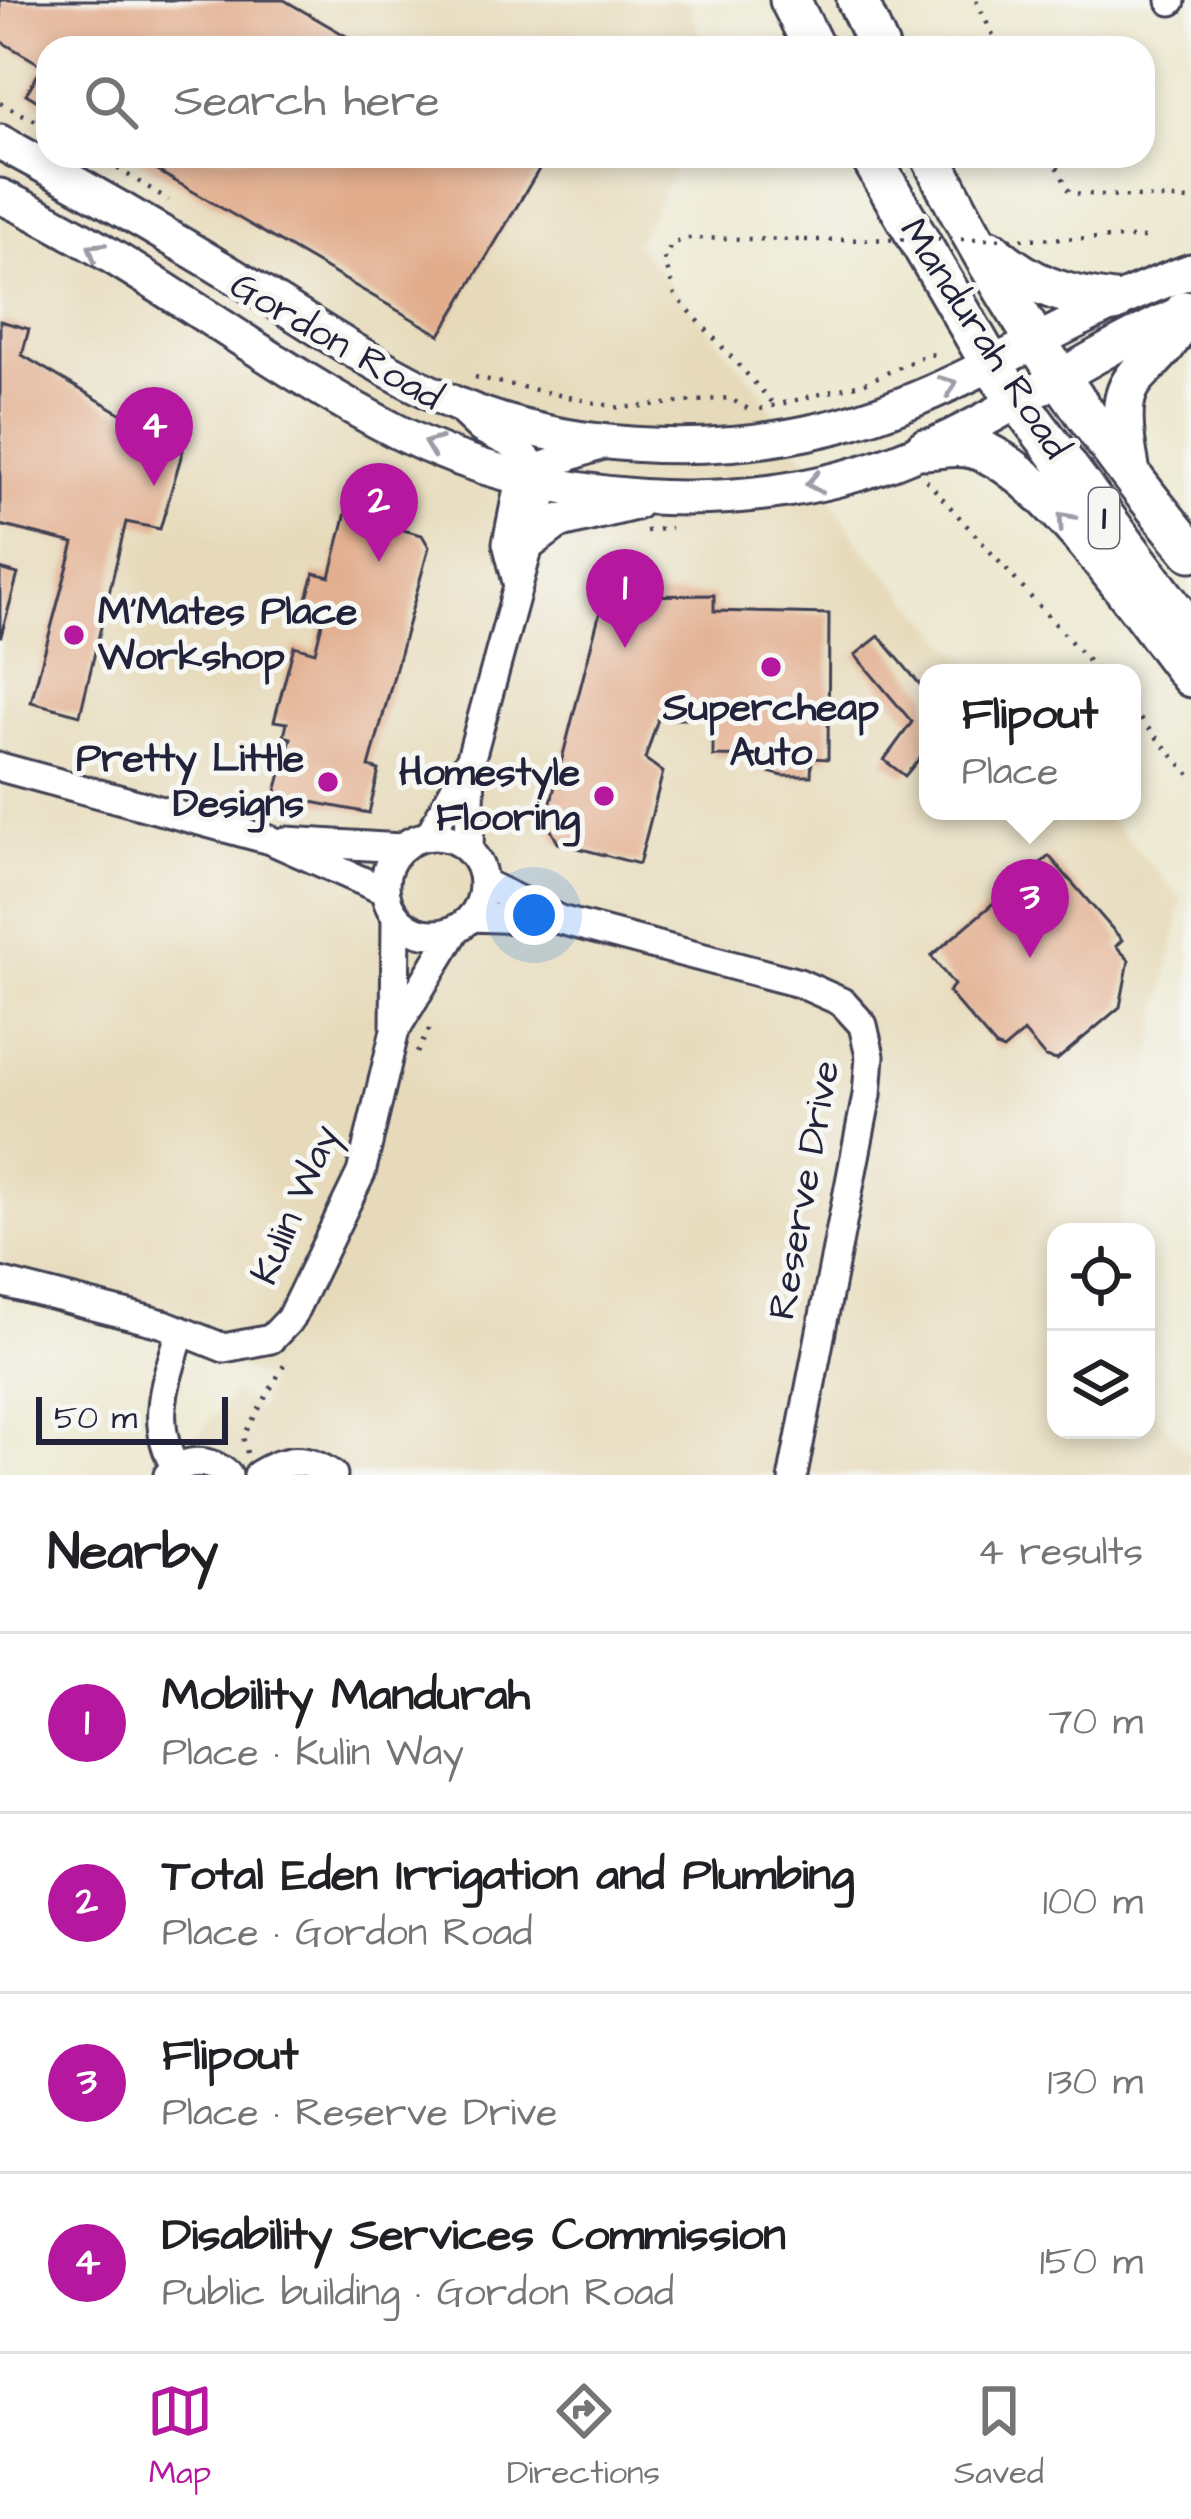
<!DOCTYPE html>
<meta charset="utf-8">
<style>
:root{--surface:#fff;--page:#f2f2f2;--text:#202124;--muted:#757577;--line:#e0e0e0;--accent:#b5179e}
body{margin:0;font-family:"Architects Daughter",sans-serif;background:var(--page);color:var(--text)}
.controls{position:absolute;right:36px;bottom:36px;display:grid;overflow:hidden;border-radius:24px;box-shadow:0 6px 18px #0003}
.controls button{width:108px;height:108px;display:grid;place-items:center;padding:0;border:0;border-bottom:3px solid var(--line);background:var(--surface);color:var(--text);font:60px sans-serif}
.scale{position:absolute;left:36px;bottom:30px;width:192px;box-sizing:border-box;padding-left:12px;border:6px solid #22223b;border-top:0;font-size:33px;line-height:42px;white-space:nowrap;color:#22223b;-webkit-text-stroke:9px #f6f6f2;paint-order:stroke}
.you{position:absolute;left:534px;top:915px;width:42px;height:42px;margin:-30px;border:9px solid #fff;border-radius:50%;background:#1a73e8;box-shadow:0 0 0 18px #1a73e833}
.badge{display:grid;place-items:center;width:78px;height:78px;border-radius:50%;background:var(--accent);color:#fff;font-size:39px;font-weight:700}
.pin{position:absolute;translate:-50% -99px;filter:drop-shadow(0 3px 6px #0008)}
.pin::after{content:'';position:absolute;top:63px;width:42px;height:36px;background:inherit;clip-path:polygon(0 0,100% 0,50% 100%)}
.popup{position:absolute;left:919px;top:664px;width:222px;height:156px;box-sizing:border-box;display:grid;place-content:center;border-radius:24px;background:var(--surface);filter:drop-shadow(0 3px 9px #0005);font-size:39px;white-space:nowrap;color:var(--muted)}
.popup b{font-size:45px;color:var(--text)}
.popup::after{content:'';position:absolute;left:50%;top:100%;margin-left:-24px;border:24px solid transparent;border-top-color:var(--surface)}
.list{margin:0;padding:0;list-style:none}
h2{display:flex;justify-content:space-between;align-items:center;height:156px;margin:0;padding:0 48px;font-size:51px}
h2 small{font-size:39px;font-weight:400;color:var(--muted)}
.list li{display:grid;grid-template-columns:78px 1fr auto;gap:36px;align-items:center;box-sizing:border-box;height:180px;padding:0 48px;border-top:3px solid var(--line)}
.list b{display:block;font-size:45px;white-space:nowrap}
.list p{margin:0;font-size:39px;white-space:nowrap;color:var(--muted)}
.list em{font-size:39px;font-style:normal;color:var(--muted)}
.icon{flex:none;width:66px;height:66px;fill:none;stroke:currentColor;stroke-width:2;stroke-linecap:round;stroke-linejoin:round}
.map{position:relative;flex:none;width:1191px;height:1475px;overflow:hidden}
.search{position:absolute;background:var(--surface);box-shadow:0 6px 18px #0003;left:36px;right:36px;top:36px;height:132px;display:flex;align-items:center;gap:30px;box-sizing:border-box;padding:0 42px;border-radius:36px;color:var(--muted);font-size:45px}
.sheet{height:876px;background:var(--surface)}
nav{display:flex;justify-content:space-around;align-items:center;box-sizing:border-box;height:168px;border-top:3px solid var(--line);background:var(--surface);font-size:33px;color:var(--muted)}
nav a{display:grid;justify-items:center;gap:6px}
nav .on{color:var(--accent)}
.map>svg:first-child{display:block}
.built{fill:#e6daba}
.building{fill:#e2ad8d}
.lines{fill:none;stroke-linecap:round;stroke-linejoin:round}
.minor-casing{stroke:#404052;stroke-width:33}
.major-casing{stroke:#404052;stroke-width:39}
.highway-casing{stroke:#404052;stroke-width:45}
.path{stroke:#404052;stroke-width:4.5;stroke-dasharray:3 9;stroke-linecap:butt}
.minor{stroke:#fff;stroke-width:27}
.major{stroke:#fff;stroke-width:33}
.highway{stroke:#fff;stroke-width:39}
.path-bridge{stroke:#404052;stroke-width:4.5;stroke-dasharray:3 9;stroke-linecap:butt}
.oneway{stroke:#9c9ca7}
.poi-dot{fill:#b5179e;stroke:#f6f6f2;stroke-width:4.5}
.labels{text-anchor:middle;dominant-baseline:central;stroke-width:10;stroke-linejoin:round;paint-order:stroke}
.shield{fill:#f6f6f2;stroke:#626272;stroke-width:3}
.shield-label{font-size:36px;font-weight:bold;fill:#22223b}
.street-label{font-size:39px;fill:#22223b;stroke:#f6f6f2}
.poi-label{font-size:39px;font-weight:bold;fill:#22223b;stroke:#f6f6f2;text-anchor:end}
</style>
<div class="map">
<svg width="1191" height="1475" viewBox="0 0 1191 1475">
<rect width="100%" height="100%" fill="#f6f6f2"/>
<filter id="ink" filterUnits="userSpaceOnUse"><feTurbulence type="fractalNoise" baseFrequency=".00833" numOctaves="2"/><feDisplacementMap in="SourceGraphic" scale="24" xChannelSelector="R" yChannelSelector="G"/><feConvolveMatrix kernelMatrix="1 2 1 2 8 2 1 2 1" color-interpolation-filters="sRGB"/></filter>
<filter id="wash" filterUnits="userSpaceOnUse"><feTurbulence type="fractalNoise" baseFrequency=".004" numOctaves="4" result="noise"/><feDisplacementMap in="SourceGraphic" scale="48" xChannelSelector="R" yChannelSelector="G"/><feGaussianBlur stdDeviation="2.7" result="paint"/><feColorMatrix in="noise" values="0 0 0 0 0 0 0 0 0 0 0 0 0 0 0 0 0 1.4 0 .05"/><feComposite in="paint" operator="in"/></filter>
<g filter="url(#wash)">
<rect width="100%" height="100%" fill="#ede9d2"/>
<path class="built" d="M0,0H687L703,48H48V156H682L635,244L755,383L861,546L977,673H928V811H1102L1182,899L1117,1232H1056V1430H1146V1401L1191,1458V1475H165L233,1392L259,1410L268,1380L146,1322L0,1296Z"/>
<g id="blocks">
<path class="building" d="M0,0H284L367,48H48V107L26,94L43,66L0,41Z
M132,156H547L440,335Z
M0,321L29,329L22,355L183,450L160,529L126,522L80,715L31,702L74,543L0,525Z
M348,504L366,509L373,522L422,535L429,547L369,767L379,770L369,813L275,795L291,738L284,736L287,723L274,721L294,646L315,652L325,611L305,606L314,573L330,577Z
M0,569L18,574L1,636H0Z
M714,595V611L829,614L828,759L812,758L811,776H783L765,771L764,757L713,756V719H658L645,759L663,772L639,864L558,843L546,821L604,596Z
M879,636L928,694V748L905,776L884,760L912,722L855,655Z
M1049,856L1122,940L1116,946L1129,960L1120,1007L1057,1060L1045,1057L1024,1032L1003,1050L996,1047L948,992L954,985L931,956Z"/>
</g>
</g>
<g filter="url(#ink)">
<use href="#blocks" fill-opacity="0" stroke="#404052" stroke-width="3"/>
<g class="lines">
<g class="minor-casing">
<path id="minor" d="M1171,0V1
M517,582L507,543L521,474L605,444
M0,767L270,840L385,891
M429,836L471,758L547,480L517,447L481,429L465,414
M385 885a49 49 0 1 1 98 0a49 49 0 1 1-98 0Z
M286,841L401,848
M469,851L471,762
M483,883L560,920L799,983L842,1002L863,1025L870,1056L867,1095L793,1475
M471,917L550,920
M397,1027L457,928
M0,1282L164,1324L224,1348L271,1339L290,1319L361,1173L395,1030L396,917
M176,1468C148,1422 167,1379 181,1331
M168,1475C187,1458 209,1458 228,1475
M258,1475C285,1458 306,1456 333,1475"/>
</g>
<g class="major-casing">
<path id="major" d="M0,142C86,188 169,236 252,287C316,327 380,370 449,401C561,451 706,457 824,429C956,398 1065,315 1191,271
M0,196C139,261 261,362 398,432C544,506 739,520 893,462C998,423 1088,352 1191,309
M533,540L557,522L635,503"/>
</g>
<g class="highway-casing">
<path id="highway" d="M790,0L814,48
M857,0L879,48
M870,156L992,366L1191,633
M931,156C1001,300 1089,428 1191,551
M991,250C1030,286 1062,295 1114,302
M925,449C940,448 958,444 972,448C1042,464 1145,619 1191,677
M1129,467C1107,355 1151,390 1185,311"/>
</g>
<path class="path" d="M976,0L999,48
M0,103L48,127
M97,156L169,200
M1052,156L1070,193L1191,200
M475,377L620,408L729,398L750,410
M772,402L675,295L664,258L672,244L687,238L805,240
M760,409L865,383L928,354L936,355
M926,480L1099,673
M646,531L671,528
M1132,710L1191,776
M417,1053L433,1022
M247,1453L243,1437L288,1358"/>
<use href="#minor" class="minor"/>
<use href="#major" class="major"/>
<use href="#highway" class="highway"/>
<path class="path-bridge" d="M805,240L1145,238"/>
</g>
<defs><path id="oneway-chevron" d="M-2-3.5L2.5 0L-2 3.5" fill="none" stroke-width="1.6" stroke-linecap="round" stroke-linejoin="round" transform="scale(3)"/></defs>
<g class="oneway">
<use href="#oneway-chevron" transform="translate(95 250) rotate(-148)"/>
<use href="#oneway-chevron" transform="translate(949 385) rotate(-22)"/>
<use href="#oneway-chevron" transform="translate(432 445) rotate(-159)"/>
<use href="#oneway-chevron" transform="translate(814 483) rotate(170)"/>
<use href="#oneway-chevron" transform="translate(1065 520) rotate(-132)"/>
</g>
</g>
<g class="poi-dot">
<circle cx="74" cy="635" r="12"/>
<circle cx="771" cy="667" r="12"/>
<circle cx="328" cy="782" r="12"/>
<circle cx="604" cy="796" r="12"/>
</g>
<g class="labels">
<rect class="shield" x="1089" y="488" width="30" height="60" rx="9"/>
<g class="shield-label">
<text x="1104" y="518">1</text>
</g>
<g class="street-label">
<text transform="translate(984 339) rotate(57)">Mandurah Road</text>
<text transform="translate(336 342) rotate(30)">Gordon Road</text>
<text transform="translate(805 1190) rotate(-80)">Reserve Drive</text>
<text transform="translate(296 1205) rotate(-67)">Kulin Way</text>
</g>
<g class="poi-label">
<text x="98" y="613" text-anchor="start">M'Mates Place<tspan x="98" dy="45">Workshop</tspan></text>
<text x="771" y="709" text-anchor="middle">Supercheap<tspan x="771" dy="45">Auto</tspan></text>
<text x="304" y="760">Pretty Little<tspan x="304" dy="45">Designs</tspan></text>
<text x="580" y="774">Homestyle<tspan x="580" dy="45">Flooring</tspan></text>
</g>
</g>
</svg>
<div class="controls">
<button><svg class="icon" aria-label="locate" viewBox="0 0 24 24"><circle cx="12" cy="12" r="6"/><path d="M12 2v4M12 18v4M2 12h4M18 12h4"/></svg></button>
<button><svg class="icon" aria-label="layers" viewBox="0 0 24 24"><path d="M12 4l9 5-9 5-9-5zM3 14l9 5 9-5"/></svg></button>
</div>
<div class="scale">50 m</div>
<div class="you"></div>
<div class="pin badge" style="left:625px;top:648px">1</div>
<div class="pin badge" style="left:379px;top:562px">2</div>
<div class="pin badge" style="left:1030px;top:958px">3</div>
<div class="popup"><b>Flipout</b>Place</div>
<div class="pin badge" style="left:154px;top:486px">4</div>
<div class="search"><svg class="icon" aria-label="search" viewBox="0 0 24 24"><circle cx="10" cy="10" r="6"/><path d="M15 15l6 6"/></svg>Search here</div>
</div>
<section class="sheet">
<h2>Nearby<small>4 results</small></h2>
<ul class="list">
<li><span class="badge">1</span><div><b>Mobility Mandurah</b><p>Place · Kulin Way</p></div><em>70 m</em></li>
<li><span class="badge">2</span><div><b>Total Eden Irrigation and Plumbing</b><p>Place · Gordon Road</p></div><em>100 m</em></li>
<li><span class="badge">3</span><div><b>Flipout</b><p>Place · Reserve Drive</p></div><em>130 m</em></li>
<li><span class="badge">4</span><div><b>Disability Services Commission</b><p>Public building · Gordon Road</p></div><em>150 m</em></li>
</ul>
</section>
<nav>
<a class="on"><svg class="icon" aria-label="map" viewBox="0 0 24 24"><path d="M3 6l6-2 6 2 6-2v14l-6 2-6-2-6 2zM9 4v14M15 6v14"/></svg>Map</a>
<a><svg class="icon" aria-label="directions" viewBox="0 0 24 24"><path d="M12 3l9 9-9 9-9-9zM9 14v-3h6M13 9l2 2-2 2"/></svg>Directions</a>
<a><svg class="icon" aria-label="saved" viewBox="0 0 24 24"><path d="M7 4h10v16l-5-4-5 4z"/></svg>Saved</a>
</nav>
